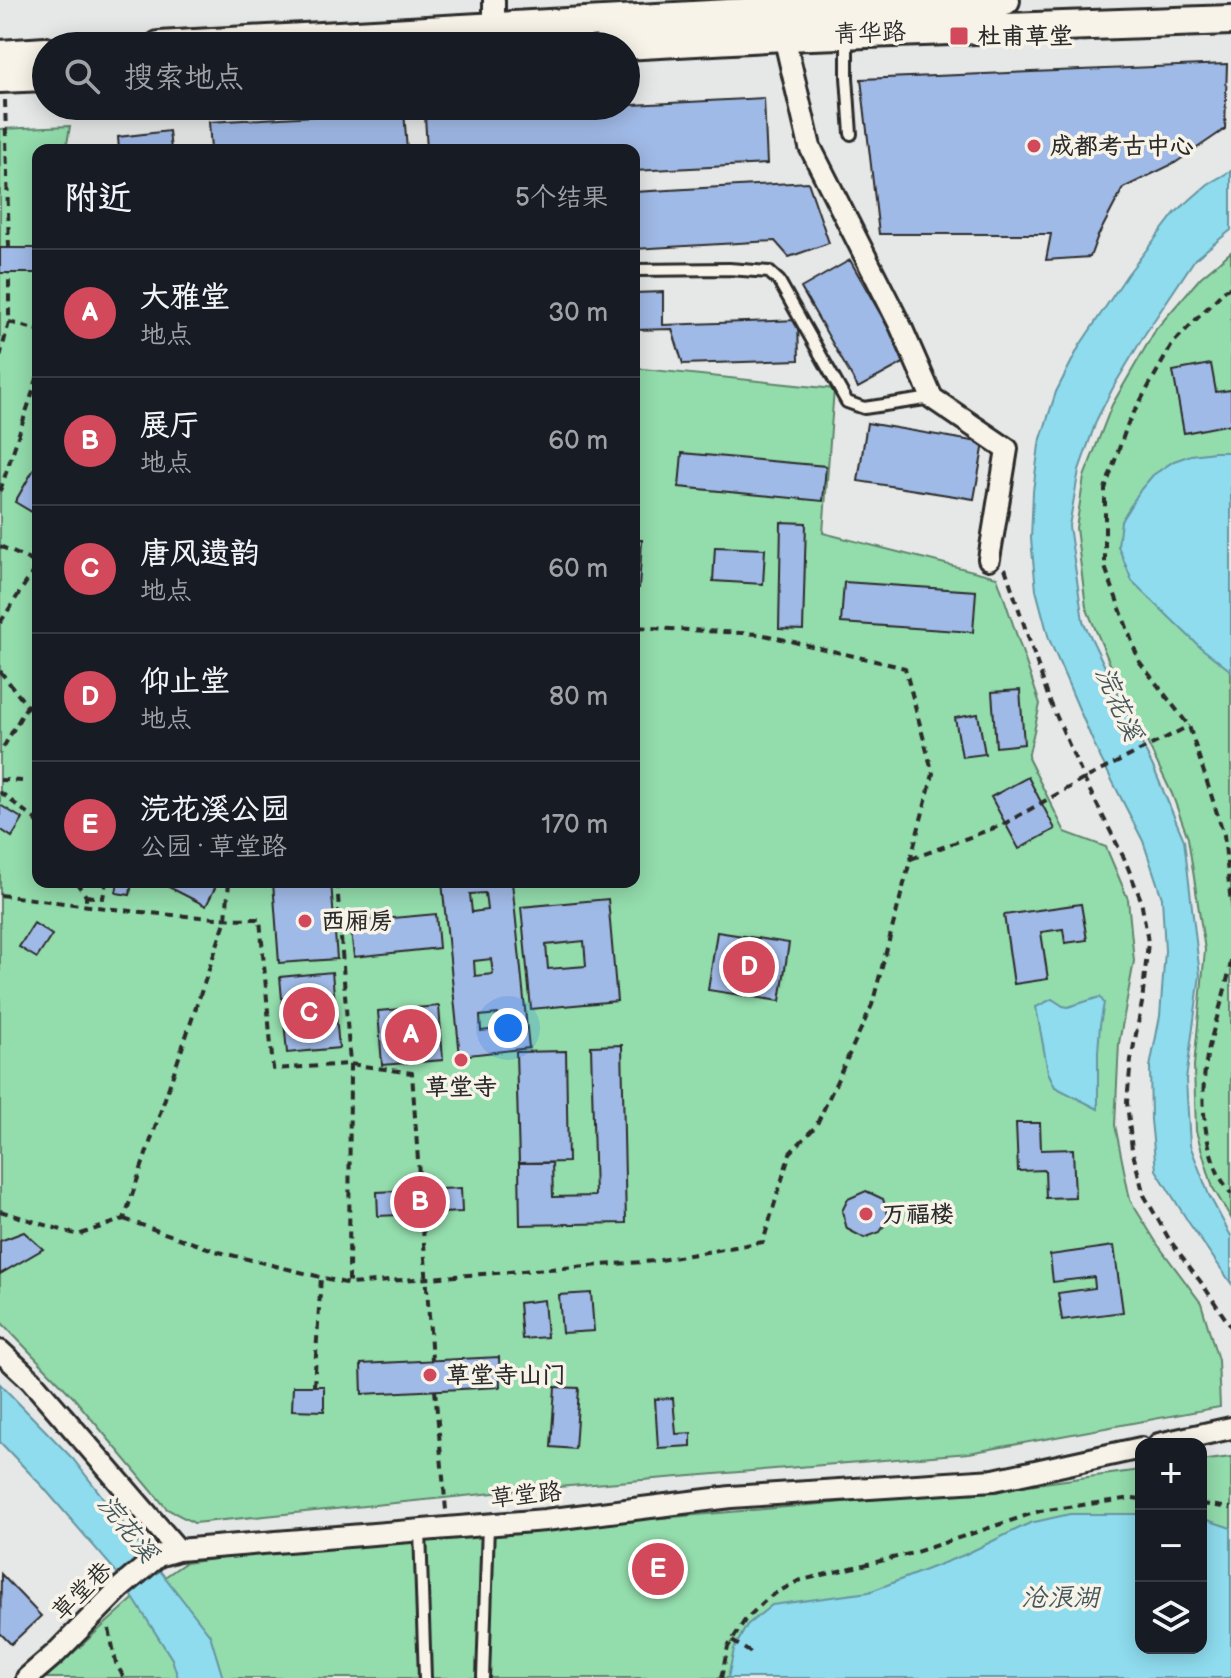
<!DOCTYPE html>
<html lang="zh">
<meta charset="utf-8">
<style>
:root{--surface:#171b24;--page:#20242c;--text:#f1f3f6;--muted:#9ea1a6;--line:#363941;--accent:#d1495b}
body{margin:0;font-family:"Balsamiq Sans","LXGW WenKai TC",sans-serif;background:var(--page);color:var(--text)}
.controls{position:absolute;right:24px;bottom:24px;display:grid;overflow:hidden;border-radius:16px;box-shadow:0 4px 20px #0003}
.controls button{width:72px;height:72px;display:grid;place-items:center;padding:0;border:0;border-bottom:2px solid var(--line);background:var(--surface);color:var(--text);font:40px sans-serif}
.you{position:absolute;left:508px;top:1028px;width:28px;height:28px;margin:-20px;border:6px solid #fff;border-radius:50%;background:#1a73e8;box-shadow:0 0 0 12px #1a73e833}
.badge{display:grid;place-items:center;width:52px;height:52px;border-radius:50%;background:var(--accent);color:#fff;font-size:26px;font-weight:700}
.pin{position:absolute;translate:-50% -50%;border:4px solid #fff;box-shadow:0 2px 8px #0006}
.list{margin:0;padding:0;list-style:none}
h2{display:flex;justify-content:space-between;align-items:center;height:104px;margin:0;padding:0 32px;font-size:34px}
h2 small{font-size:26px;font-weight:400;color:var(--muted)}
.list li{display:grid;grid-template-columns:52px 1fr auto;gap:24px;align-items:center;box-sizing:border-box;height:128px;padding:0 32px;border-top:2px solid var(--line)}
.list b{display:block;font-size:30px;white-space:nowrap}
.list p{margin:0;font-size:26px;white-space:nowrap;color:var(--muted)}
.list em{font-size:26px;font-style:normal;color:var(--muted)}
.icon{flex:none;width:44px;height:44px;fill:none;stroke:currentColor;stroke-width:2;stroke-linecap:round;stroke-linejoin:round}
.map{position:relative;flex:none;width:1231px;height:1678px;overflow:hidden}
.search{position:absolute;background:var(--surface);box-shadow:0 4px 20px #0003;left:32px;top:32px;width:608px;height:88px;display:flex;align-items:center;gap:20px;box-sizing:border-box;padding:0 28px;border-radius:44px;color:var(--muted);font-size:30px}
.panel{position:absolute;background:var(--surface);box-shadow:0 4px 20px #0003;left:32px;top:144px;width:608px;height:744px;border-radius:16px}
.map>svg:first-child{display:block}
.green{fill:#93dcac;stroke:#5f846c;stroke-width:2}
.water{fill:#8edcee;stroke:#6695a0;stroke-width:2}
.building{fill:#a0bae7;stroke:#2b2b2b;stroke-width:2;fill-rule:evenodd}
.lines{fill:none;stroke-linecap:round;stroke-linejoin:round}
.lane-casing{stroke:#2b2b2b;stroke-width:16}
.street-casing{stroke:#2b2b2b;stroke-width:26}
.secondary-casing{stroke:#2b2b2b;stroke-width:34}
.path{stroke:#2b2b2b;stroke-width:4;stroke-dasharray:8 6;stroke-linecap:butt}
.lane{stroke:#f7f3e8;stroke-width:10}
.street{stroke:#f7f3e8;stroke-width:20}
.secondary{stroke:#f7f3e8;stroke-width:28}
.poi-dot{fill:#d1495b;stroke:#f7f3e8;stroke-width:3}
.labels{text-anchor:middle;dominant-baseline:central;stroke-width:7;stroke-linejoin:round;paint-order:stroke}
.street-label{font-size:24px;fill:#2b2b2b;stroke:#f7f3e8}
.poi-label{font-size:24px;font-weight:bold;fill:#2b2b2b;stroke:#f7f3e8;text-anchor:start}
.water-label{font-size:26px;font-style:italic;fill:#44575c;stroke:#f7f3e8}
</style>
<div class="map">
<svg width="1231" height="1678" viewBox="0 0 1231 1678">
<rect width="100%" height="100%" fill="#e6e8e8"/>
<filter id="ink" filterUnits="userSpaceOnUse"><feTurbulence type="fractalNoise" baseFrequency=".0125" numOctaves="2"/><feDisplacementMap in="SourceGraphic" scale="16" xChannelSelector="R" yChannelSelector="G"/><feConvolveMatrix kernelMatrix="1 2 1 2 8 2 1 2 1" color-interpolation-filters="sRGB"/></filter>
<g filter="url(#ink)">
<path class="green" d="M70,126L66,150H38V882H634V368L834,389L823,533L997,577L1040,704L1028,758L1065,832L1106,847L1128,899L1134,961L1119,1043L1115,1125L1130,1200L1158,1245L1201,1303L1218,1360L1220,1407L969,1453L533,1489L194,1523L167,1509L74,1398L0,1321V129Z
M1231,252V1218L1213,1188L1196,1131L1194,1066L1205,950L1188,838L1172,794L1113,671L1086,607L1076,528L1084,477L1112,405L1156,329L1201,277Z
M1231,1457V1678H45L133,1599L185,1563L253,1554L1013,1487L1141,1470V1648H1201V1461Z"/>
<path class="water" d="M1231,171V230L1195,259L1145,334L1115,384L1097,419L1079,470L1069,526L1083,621L1154,769L1184,840L1200,975L1186,1080L1190,1145L1209,1195L1231,1236V1283L1189,1223L1156,1170L1151,1120L1150,1067L1160,1016L1165,951L1162,898L1143,841L1097,751L1049,639L1036,590L1031,539L1033,491L1039,445L1056,392L1080,345L1127,275L1175,213L1208,184Z
M1214,452H1228L1231,454V671L1200,647L1132,581L1118,546L1121,521L1141,489L1153,475L1174,461L1191,455Z
M1100,997L1104,1003L1100,1025L1098,1052V1109L1055,1087L1048,1072L1036,1007L1052,999L1063,1006L1068,1007Z
M0,1384L73,1459L210,1635L223,1678H178L172,1659L118,1574L43,1487L0,1442Z
M1070,1514H1141V1648H1201V1518L1231,1528V1678H728L734,1649L747,1625L772,1605L869,1592L964,1555L1030,1523Z"/>
<path class="building" d="M1227,64L1225,129L1175,163L1123,188L1097,238L1090,257L1046,260L1051,234H879L861,79Z
M764,98L767,164L634,171V150H427L425,116Z
M404,111L407,150H211L209,122Z
M169,131L171,150H119L118,137Z
M808,182L829,243L789,257L775,241L634,249V192Z
M0,248H36V273H0Z
M850,260L907,361L858,388L801,288Z
M663,292V325L798,320L799,360L683,364L672,329L634,330V293Z
M1211,364L1216,392L1231,390V424L1184,433L1173,371Z
M867,423L984,443L974,499L858,481Z
M682,453L826,466L823,501L679,487Z
M38,462V500L32,512L15,502Z
M781,522L806,523L803,630L779,629Z
M634,540H642L639,588H634Z
M715,547L765,549L763,584L713,581Z
M844,582L976,591L973,632L841,623Z
M1020,690L1024,744L996,747L992,692Z
M978,714L985,754L962,757L955,718Z
M1028,777L1055,829L1019,849L991,797Z
M0,805L23,819L12,837L0,829Z
M118,882H132L130,895L116,893Z
M159,882H218L206,906Z
M273,882H331L337,959L279,963Z
M442,882H512L529,1048L460,1056ZM485,893L487,910L472,912L470,894ZM491,959L493,974L475,976L474,961ZM498,1014L499,1029L481,1031L480,1016Z
M608,899L617,1001L531,1009L521,907ZM584,941L586,966L548,969L546,945Z
M1081,904L1087,940L1065,943L1063,929L1041,932L1048,979L1014,984L1004,915Z
M436,914L439,948L354,957L350,922Z
M34,923L52,935L37,958L19,947Z
M717,932L789,943L780,1001L708,990Z
M332,972L339,1048L287,1053L280,977Z
M439,1006L443,1060L382,1065L378,1011Z
M622,1045L626,1223L520,1225L519,1163H552L553,1197L595,1196L591,1046Z
M566,1051L568,1162L519,1163L516,1052Z
M1016,1123H1040L1041,1150L1073,1149L1075,1197L1046,1198L1045,1170L1018,1171Z
M461,1188L462,1212L378,1216L377,1192Z
M866,1191L883,1199L889,1218L880,1232L864,1238L847,1229L842,1211L848,1199Z
M24,1232L43,1249L0,1274V1241Z
M1114,1246L1123,1312L1062,1320L1058,1293L1095,1288L1094,1277L1053,1282L1050,1255Z
M591,1293L594,1331L562,1333L559,1295Z
M544,1300L547,1337L522,1339L519,1303Z
M499,1357L500,1387L362,1394L361,1364Z
M293,1386H324V1411L292,1410Z
M555,1387L579,1388L575,1449L551,1447Z
M673,1398L676,1434L691,1433V1446L658,1448L655,1399Z
M1,1574L41,1616L11,1644L0,1633Z"/>
<g class="lines">
<g class="lane-casing">
<path id="lane" d="M847,36V77L851,134
M634,270L729,269L769,272L779,281L847,402L864,408L932,398
M420,1531L425,1678
M483,1678L488,1525"/>
</g>
<g class="street-casing">
<path id="street" d="M494,0V28
M784,36L810,147L901,327L932,398L1007,449L989,559
M0,1351L31,1380L178,1550
M1159,1444L1231,1428
M27,1678L56,1653L120,1588L158,1556L178,1550L545,1520L731,1497L994,1480L1141,1448"/>
</g>
<g class="secondary-casing">
<path id="secondary" d="M159,46L923,3L1005,0
M606,46L784,36L1231,20
M0,55L46,52
M0,78L46,76"/>
</g>
<path class="path" d="M5,100L9,248
M1231,287L1225,290L1173,343L1128,423L1105,489V567L1139,661L1189,726L1224,835L1231,904
M9,322L38,330
M0,357L9,322V273
M0,491L38,376
M0,546L38,564
M1005,568L1049,699L1084,779L1124,858L1141,900L1148,942L1142,1003L1131,1060L1127,1102L1132,1150L1144,1195L1169,1239L1203,1285L1231,1327
M0,623L38,564
M0,671L27,706L0,753
M27,706L38,709
M0,780L24,781
M0,792L36,820L38,823
M911,859L1002,825L1084,779L1189,726
M76,882L86,896V905
M337,882L350,1064L349,1284
M0,895C84,905 175,919 260,919L273,1069L350,1064L412,1073L420,1190
M86,896L103,898L106,882
M1231,961C1226,992 1215,1021 1208,1051C1200,1090 1202,1136 1218,1173C1221,1180 1227,1187 1231,1194
M0,1211L78,1235L124,1219L226,919L229,882
M422,1214L432,1360
M124,1219L219,1252L349,1284L655,1261L763,1242L790,1153L816,1126L872,1005L933,774L905,668L760,634L634,627
M314,1386L321,1277
M435,1390L446,1510
M1201,1504L1231,1508
M109,1629L116,1663L124,1678
M732,1641L753,1654
M721,1678L728,1647L745,1620L769,1597L798,1581L913,1553L1040,1511L1132,1498L1141,1499"/>
<use href="#lane" class="lane"/>
<use href="#street" class="street"/>
<use href="#secondary" class="secondary"/>
</g>
</g>
<g class="poi-dot">
<rect x="949" y="26" width="20" height="20" rx="4"/>
<circle cx="1034" cy="146" r="8"/>
<circle cx="305" cy="921" r="8"/>
<circle cx="461" cy="1060" r="8"/>
<circle cx="866" cy="1214" r="8"/>
<circle cx="430" cy="1375" r="8"/>
</g>
<g class="labels">
<g class="street-label">
<text transform="translate(870 33) rotate(-2)">青华路</text>
<text transform="translate(526 1495) rotate(-6)">草堂路</text>
<text transform="translate(82 1591) rotate(-44)">草堂巷</text>
</g>
<g class="poi-label">
<text x="977" y="36">杜甫草堂</text>
<text x="1050" y="146">成都考古中心</text>
<text x="321" y="921">西厢房</text>
<text x="461" y="1087" text-anchor="middle">草堂寺</text>
<text x="882" y="1214">万福楼</text>
<text x="446" y="1375">草堂寺山门</text>
</g>
<g class="water-label">
<text transform="translate(1118 704) rotate(66)">浣花溪</text>
<text transform="translate(127 1529) rotate(51)">浣花溪</text>
<text x="1060" y="1598">沧浪湖</text>
</g>
</g>
</svg>
<div class="controls">
<button>+</button>
<button>−</button>
<button><svg class="icon" aria-label="layers" viewBox="0 0 24 24"><path d="M12 4l9 5-9 5-9-5zM3 14l9 5 9-5"/></svg></button>
</div>
<div class="you"></div>
<div class="pin badge" style="left:411px;top:1035px">A</div>
<div class="pin badge" style="left:420px;top:1202px">B</div>
<div class="pin badge" style="left:309px;top:1013px">C</div>
<div class="pin badge" style="left:749px;top:967px">D</div>
<div class="pin badge" style="left:658px;top:1569px">E</div>
<div class="search"><svg class="icon" aria-label="search" viewBox="0 0 24 24"><circle cx="10" cy="10" r="6"/><path d="M15 15l6 6"/></svg>搜索地点</div>
<section class="panel">
<h2>附近<small>5个结果</small></h2>
<ul class="list">
<li><span class="badge">A</span><div><b>大雅堂</b><p>地点</p></div><em>30 m</em></li>
<li><span class="badge">B</span><div><b>展厅</b><p>地点</p></div><em>60 m</em></li>
<li><span class="badge">C</span><div><b>唐风遗韵</b><p>地点</p></div><em>60 m</em></li>
<li><span class="badge">D</span><div><b>仰止堂</b><p>地点</p></div><em>80 m</em></li>
<li><span class="badge">E</span><div><b>浣花溪公园</b><p>公园 · 草堂路</p></div><em>170 m</em></li>
</ul>
</section>
</div>
